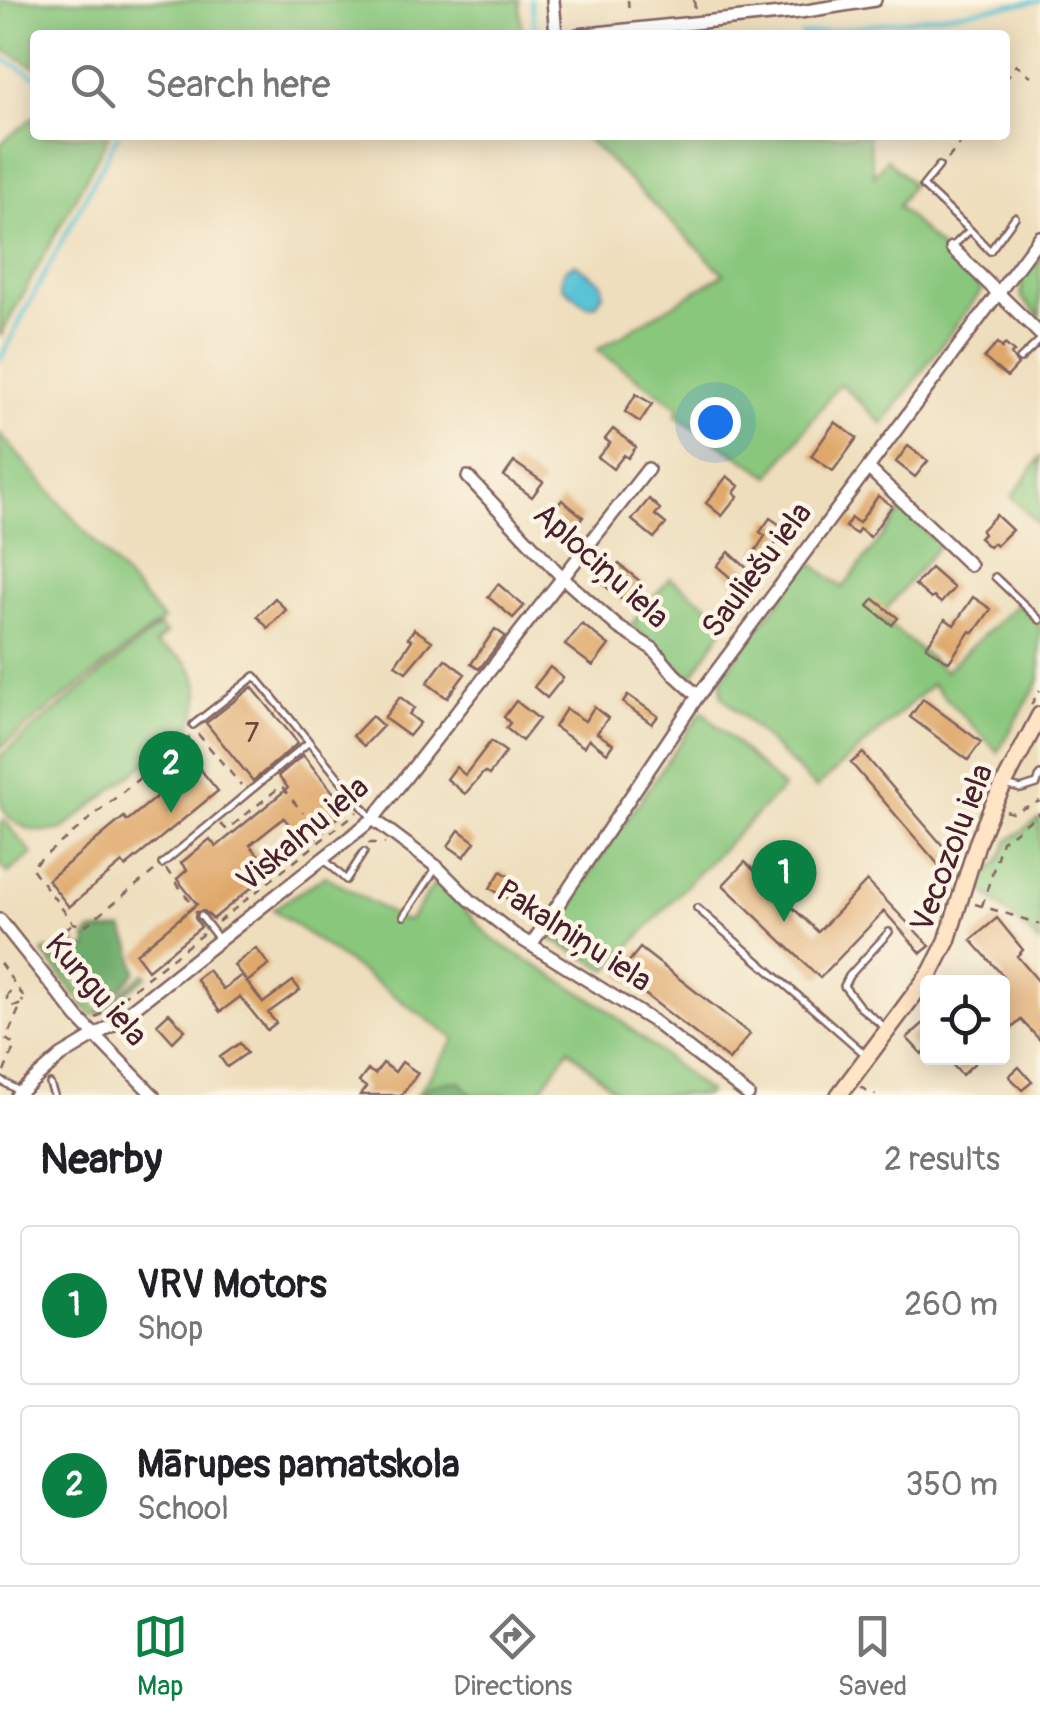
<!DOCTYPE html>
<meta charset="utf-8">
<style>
:root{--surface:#fff;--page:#f2f2f2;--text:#202124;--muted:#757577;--line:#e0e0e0;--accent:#0b8043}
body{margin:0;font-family:Pangolin,sans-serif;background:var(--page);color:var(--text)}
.controls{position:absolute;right:30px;bottom:30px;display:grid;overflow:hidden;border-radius:10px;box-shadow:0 5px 25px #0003}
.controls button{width:90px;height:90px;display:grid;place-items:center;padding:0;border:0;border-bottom:2px solid var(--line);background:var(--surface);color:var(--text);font:50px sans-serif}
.you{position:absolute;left:715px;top:422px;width:35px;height:35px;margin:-25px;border:8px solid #fff;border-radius:50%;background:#1a73e8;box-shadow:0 0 0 15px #1a73e833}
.badge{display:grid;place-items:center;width:65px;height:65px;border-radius:50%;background:var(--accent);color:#fff;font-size:32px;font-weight:700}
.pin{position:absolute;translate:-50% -82px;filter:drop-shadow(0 2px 5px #0008)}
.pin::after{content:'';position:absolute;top:52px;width:35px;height:30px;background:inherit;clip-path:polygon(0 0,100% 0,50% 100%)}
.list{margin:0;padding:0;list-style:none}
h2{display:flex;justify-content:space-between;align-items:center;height:130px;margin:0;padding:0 40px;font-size:42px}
h2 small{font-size:32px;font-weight:400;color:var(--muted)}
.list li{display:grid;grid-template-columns:65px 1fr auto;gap:30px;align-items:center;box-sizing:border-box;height:160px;margin:0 20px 20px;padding:0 20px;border:2px solid var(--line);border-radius:10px}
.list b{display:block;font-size:38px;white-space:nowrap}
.list p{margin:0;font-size:32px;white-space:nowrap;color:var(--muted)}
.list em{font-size:32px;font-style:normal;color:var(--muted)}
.icon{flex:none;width:55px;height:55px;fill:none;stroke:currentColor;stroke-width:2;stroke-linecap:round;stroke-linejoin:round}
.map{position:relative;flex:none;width:1040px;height:1095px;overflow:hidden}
.search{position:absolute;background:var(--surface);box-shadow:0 5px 25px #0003;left:30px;right:30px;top:30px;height:110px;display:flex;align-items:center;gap:25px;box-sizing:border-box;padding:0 35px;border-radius:10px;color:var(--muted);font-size:38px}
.sheet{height:490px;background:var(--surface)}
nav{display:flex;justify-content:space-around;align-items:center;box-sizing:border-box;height:140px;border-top:2px solid var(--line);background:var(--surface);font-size:28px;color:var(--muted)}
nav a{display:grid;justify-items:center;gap:5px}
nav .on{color:var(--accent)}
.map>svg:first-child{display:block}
.green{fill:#89c77d;stroke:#6a7354;stroke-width:2.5}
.forest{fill:#6eac6c;stroke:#5c664c;stroke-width:2.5}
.water{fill:#5ac3d6;stroke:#527180;stroke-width:2.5}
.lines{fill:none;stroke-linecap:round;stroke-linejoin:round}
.stream{stroke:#5ac3d6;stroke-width:4}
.building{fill:#dfa86b}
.lane-casing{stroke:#83625e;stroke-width:10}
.street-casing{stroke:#83625e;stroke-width:16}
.secondary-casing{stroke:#83625e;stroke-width:20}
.path{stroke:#83625e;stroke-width:2.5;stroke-dasharray:8 8;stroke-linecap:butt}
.lane{stroke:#fff;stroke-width:5}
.street{stroke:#fff;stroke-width:11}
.secondary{stroke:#ffe4c6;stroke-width:15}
.labels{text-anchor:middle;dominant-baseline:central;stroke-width:9;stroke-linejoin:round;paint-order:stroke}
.number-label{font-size:28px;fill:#6f413b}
.street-label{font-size:32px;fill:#4a1f2b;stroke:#fcf5e5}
</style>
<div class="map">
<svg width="1040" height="1095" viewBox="0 0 1040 1095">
<rect width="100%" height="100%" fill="#fcf5e5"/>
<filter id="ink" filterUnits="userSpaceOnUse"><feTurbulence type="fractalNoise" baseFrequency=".01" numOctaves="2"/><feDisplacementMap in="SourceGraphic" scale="20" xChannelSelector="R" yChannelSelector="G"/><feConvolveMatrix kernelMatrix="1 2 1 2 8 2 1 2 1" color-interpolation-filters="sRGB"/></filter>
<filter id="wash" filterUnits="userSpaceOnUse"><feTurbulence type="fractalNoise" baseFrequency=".0048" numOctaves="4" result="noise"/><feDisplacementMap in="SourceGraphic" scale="40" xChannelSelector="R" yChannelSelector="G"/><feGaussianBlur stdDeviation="2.25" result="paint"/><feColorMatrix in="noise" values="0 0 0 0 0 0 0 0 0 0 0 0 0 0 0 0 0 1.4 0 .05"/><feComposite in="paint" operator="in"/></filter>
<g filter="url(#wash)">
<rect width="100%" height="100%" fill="#eedebd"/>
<path class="green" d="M0,0H519L522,35H35V67L0,48Z
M35,116V135H109L0,337V144Z
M583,135H868L874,176L887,159L912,184L898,206L982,290L883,424L840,383L770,476L676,416L679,407L597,350L724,274Z
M1040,256V317L1022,298L1021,281Z
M0,434L163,620L0,748Z
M1040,458V526L1012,497Z
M903,509L939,545L880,617L945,671L1017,604L1040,625V680L998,752L932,684L816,788L722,696L721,679L809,561L843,588Z
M670,578L729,620L690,679L631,625Z
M159,626L166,634L155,644C162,649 169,651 176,655C203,671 204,704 189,728L63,829C40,835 11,829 1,804C0,791 0,770 0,756Z
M702,711L783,788L698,873L608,970L546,936Z
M1040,818V943L973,882L998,863L1008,841Z
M4,820L32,854L8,873L0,864V823Z
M325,876L404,921L411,919L437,880L492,939L603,1006L708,1092L706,1095H619L569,1049L537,1095H417L455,1039L273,909Z
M48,949L98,1011L145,973L147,976L100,1013L91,1015L43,952Z"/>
<path class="forest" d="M123,929L132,948L136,972L119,990L94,991L85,983L80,968L69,970L60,954L73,940L78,949L88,948L86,938L90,932Z
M460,1081L472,1095H419L433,1084Z"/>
<path class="water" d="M575,264L602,283L603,294L596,305L587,306L563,287C560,275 564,268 575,264Z"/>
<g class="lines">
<path class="stream" d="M531,0L535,31
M801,35L1040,1
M0,57L35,76
M0,359L118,135"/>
</g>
<g id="blocks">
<path class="building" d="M998,343L1002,348L1005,344L1014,352L1011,354L1018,365L1007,377L984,358Z
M636,394L652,404L640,422L625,412Z
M835,422L857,438L833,471L811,456Z
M613,429L636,447L628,458L624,455L613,469L598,457L610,443L605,439Z
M908,446L928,461L915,477L896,462Z
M514,462L543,482L532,497L504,476Z
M727,476L739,486L734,493L738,496L722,516L706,503Z
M878,496L892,506L870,537L859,529L856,534L845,527L851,518L859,523Z
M649,499L660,509L655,515L666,524L654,538L632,520Z
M562,500L583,517L564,541L550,529L558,519L551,513Z
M996,515L1012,530L996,546L993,543L989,547L979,538L983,534L981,531Z
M770,518L786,529L771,550L775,553L769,562L754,553L765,536L760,532Z
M729,552L761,581L749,594L717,566Z
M619,564L642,583L626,603L603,584Z
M931,568L954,588L941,603L934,597L931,599L915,585Z
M498,584L524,606L513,618L488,597Z
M973,597L991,609L974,633L970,631L949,662L926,647L945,619L954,625Z
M275,598L286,610L268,628L257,616Z
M874,599L898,618L892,625L868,606Z
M582,624L609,645L593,666L565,645Z
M414,629L432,641L406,672L395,665L412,640L408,638Z
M495,629L505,636L479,669L471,664Z
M445,659L465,674L447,698L427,683Z
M550,667L563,678L547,698L534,687Z
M252,687L298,743L253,781L206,723Z
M628,695L658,716L652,724L623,703Z
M400,697L414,708L409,714L420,723L409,736L384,718Z
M923,699L981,742L968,760L910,717Z
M516,701L539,719L522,741L506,728L510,723L504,717Z
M594,707L608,718L597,733L613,744L607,753L589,739L584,747L554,727L566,709L585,721Z
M372,716L383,726L364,746L353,736Z
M491,741L506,752L489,775L484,772L465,794L447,779L456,767L465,775Z
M863,753L955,860L943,870L851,763Z
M303,755L347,809L306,845L284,818L250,845L272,871L213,919L204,911L196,912L195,918L201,927L148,970L136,954L197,904L177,879L187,870L181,863L210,839L216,847L288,788L278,776Z
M196,764L218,791L125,867L122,863L69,907L48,880L124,817L127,821Z
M459,830L475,842L464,857L448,846Z
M745,862L818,932L867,881L930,946L921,953L884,911L820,978L723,885Z
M501,871L521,884L510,900L490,888Z
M997,918L1023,950L1017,956L1040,983V1040L1021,1020L1002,1037L1003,976L971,940Z
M256,948L269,965L247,982L234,965Z
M640,948L750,1034L729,1060L619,974Z
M208,970L223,989L242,975L263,1003L293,981L300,990L268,1013L276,1023L267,1030L240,997L220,1012L196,979Z
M169,1013L185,1030L173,1042L157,1024Z
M928,1019V1049L922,1054L907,1038Z
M240,1043L247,1053L227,1067L220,1057Z
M946,1058H980L962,1075Z
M402,1062L418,1073L402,1095H360L366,1087L359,1082L368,1070L375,1074L383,1063L395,1072Z
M1019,1067L1032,1082L1022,1090L1009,1076Z"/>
</g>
</g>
<g filter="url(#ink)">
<use href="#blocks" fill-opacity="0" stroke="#83625e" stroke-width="2.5"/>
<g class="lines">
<g class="lane-casing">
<path id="lane" d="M939,166L923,186L970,230
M954,245L970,230L990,251L1015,217
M1020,359L1040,340
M995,577L1040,620
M193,725L255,676L371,817
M1005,785L1021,789L1037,784L1040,775
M324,859L346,880L364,852
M162,864L309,742
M697,908L866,1055
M201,916L218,938
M404,916L435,870
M886,1028L860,1007L844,986L849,976L889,932
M0,1080L17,1090
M50,1084L54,1095"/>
</g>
<g class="street-casing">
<path id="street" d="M553,0L556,35
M577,35L800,12L875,0
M952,248L1040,334
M868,468L970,565
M468,477L563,578L618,627L653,649L674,674L698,696
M373,819L437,867L470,900L515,935L653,1021L748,1095
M0,920L78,1018L153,1095
M531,945L698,696L1040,237
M17,1095L61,1056L111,1026L373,819L648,469"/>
</g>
<g class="secondary-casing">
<path id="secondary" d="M839,1095L931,972L947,941L977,844L992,807L1040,715"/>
</g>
<path class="path" d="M628,0L629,16
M694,0L695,9
M1005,80L1016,65L1031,76
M948,159L966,135
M1031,705L1040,690
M198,734L241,785
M1006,811L1012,813L1040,801
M221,824L227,830L281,786L303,813
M368,843H385
M166,869L192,904
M154,871L85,926L73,923L31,867L191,736
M975,904L1040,924
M982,906L1002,841L1040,813
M218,922L357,812
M41,951L73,923
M0,963L19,990
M7 998a8 8 0 1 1 16 0a8 8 0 1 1-16 0Z
M96,1018L204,933
M4,1072L15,1045L6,1039L23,1000
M860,1087L876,1095"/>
<use href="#lane" class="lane"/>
<use href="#street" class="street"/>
<use href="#secondary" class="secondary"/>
</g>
</g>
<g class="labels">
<g class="number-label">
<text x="252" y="733">7</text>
</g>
<g class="street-label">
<text transform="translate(601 566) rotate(42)">Aplociņu iela</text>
<text transform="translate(757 570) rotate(-53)">Sauliešu iela</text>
<text transform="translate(303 834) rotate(-40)">Viskalnu iela</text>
<text transform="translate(952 848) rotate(-69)">Vecozolu iela</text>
<text transform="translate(574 936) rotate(33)">Pakalniņu iela</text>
<text transform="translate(96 990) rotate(49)">Kungu iela</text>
</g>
</g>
</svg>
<div class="controls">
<button><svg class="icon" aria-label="locate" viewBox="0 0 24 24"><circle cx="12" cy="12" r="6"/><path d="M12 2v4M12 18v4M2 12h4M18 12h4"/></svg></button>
</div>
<div class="you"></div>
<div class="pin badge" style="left:784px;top:922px">1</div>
<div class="pin badge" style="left:171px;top:813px">2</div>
<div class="search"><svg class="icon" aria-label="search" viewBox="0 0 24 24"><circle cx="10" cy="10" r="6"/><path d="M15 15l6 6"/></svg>Search here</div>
</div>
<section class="sheet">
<h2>Nearby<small>2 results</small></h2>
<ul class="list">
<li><span class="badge">1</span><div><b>VRV Motors</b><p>Shop</p></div><em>260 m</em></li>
<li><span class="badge">2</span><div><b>Mārupes pamatskola</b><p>School</p></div><em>350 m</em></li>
</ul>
</section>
<nav>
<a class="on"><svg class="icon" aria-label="map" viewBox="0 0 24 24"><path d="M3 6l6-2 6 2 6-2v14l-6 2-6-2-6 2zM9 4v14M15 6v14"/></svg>Map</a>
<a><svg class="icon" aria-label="directions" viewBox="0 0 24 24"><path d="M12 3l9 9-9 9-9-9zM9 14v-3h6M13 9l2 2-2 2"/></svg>Directions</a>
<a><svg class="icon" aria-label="saved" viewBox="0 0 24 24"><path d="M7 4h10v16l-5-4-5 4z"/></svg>Saved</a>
</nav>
